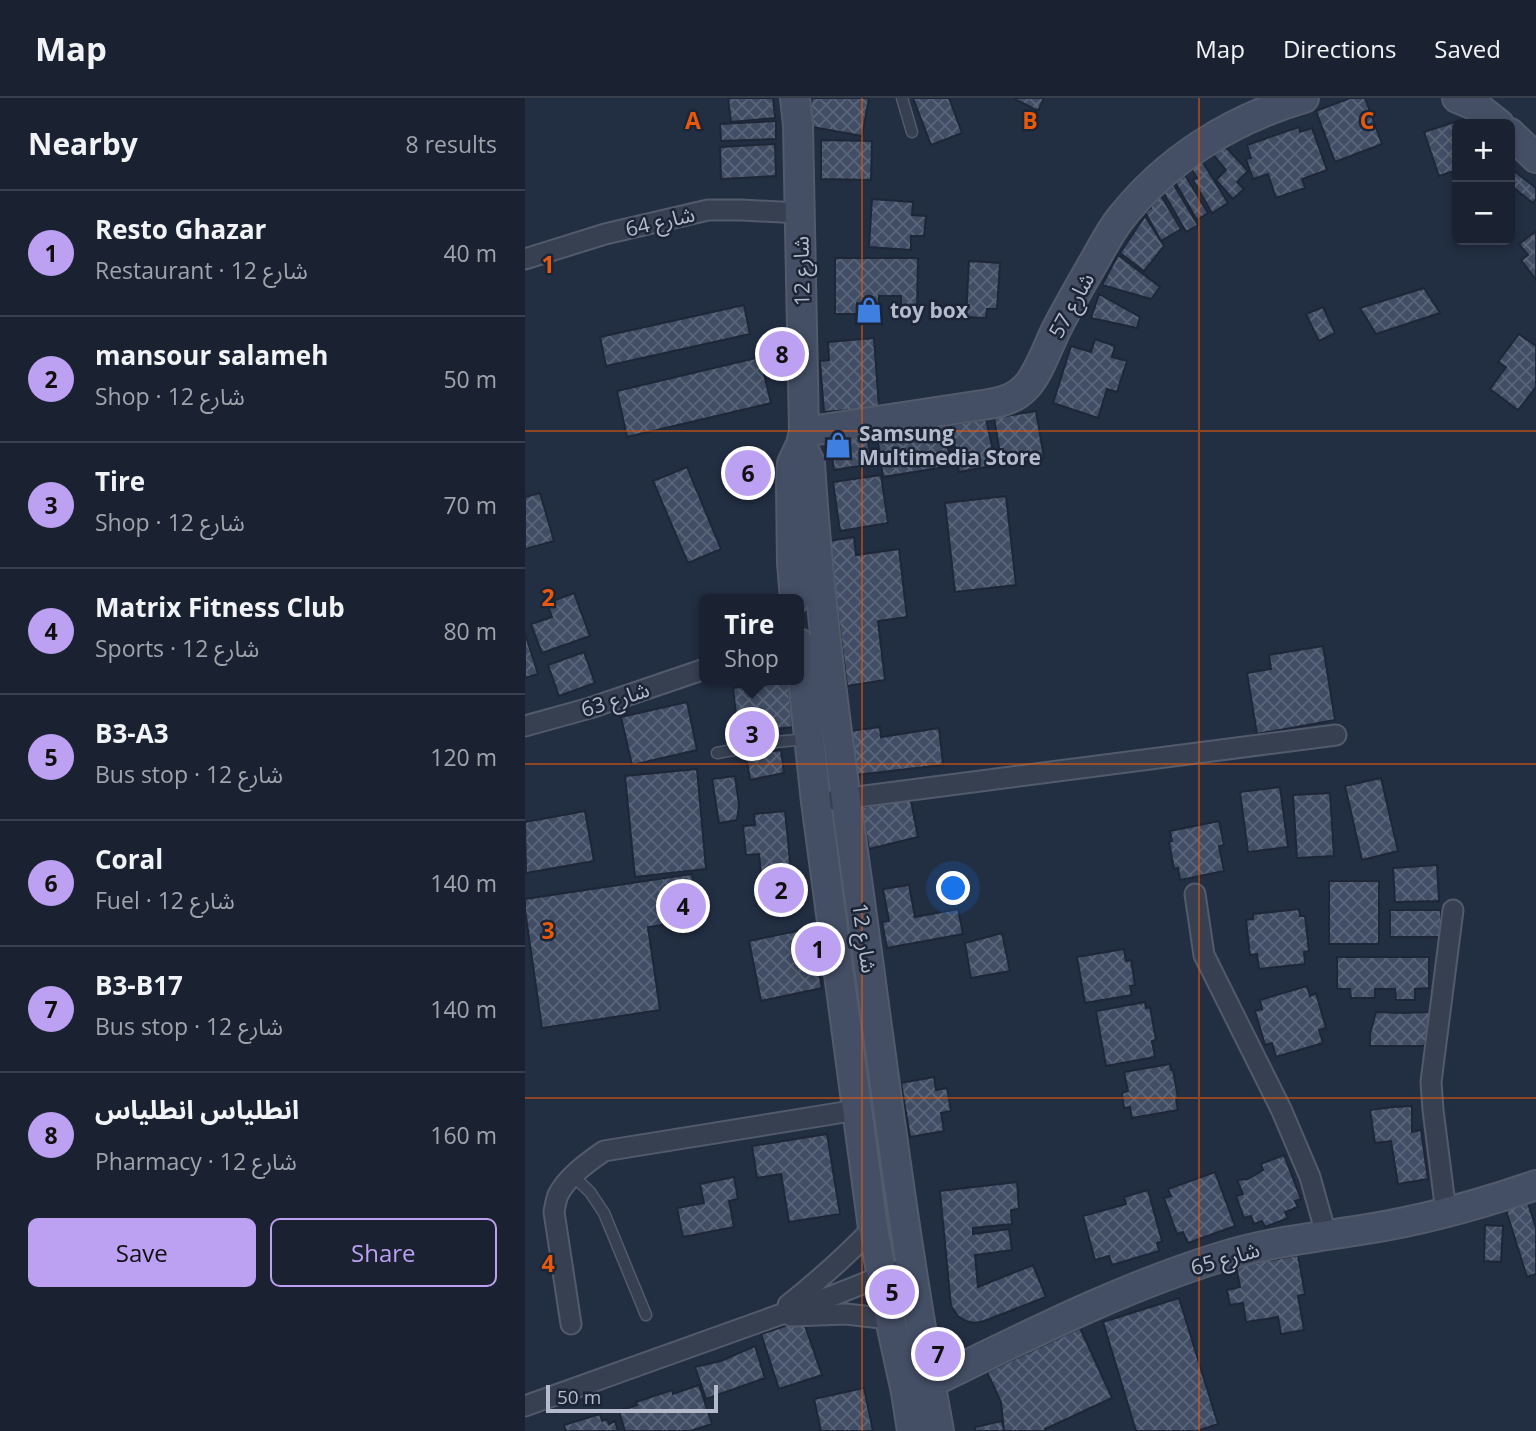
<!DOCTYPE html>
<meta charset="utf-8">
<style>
:root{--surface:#1a2232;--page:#232a3a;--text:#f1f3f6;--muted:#9fa4ac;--line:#383f4d;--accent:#bca0f2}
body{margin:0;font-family:"Open Sans","Noto Sans Arabic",sans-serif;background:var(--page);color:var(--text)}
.controls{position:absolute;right:21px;top:21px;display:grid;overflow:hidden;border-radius:10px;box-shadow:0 4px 10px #0003}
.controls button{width:63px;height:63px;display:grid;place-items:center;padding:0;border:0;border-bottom:2px solid var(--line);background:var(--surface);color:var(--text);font:35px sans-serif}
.scale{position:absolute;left:21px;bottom:18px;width:172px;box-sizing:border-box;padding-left:7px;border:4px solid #b3bbcc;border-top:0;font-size:19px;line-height:24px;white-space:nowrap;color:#b3bbcc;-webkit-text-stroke:5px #1c2536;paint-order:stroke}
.you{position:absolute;left:429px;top:791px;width:24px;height:24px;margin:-18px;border:5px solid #fff;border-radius:50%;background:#1a73e8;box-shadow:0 0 0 10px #1a73e833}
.badge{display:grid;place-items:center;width:46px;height:46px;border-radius:50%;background:var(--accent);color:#111;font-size:23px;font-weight:700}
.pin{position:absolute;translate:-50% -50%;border:4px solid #fff;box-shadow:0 2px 7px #0006}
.popup{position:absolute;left:174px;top:496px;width:105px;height:91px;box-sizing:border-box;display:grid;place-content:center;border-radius:10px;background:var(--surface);filter:drop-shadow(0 2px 5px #0005);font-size:23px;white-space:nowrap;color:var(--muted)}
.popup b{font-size:26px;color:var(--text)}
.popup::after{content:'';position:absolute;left:50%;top:100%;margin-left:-14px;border:14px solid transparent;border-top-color:var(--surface)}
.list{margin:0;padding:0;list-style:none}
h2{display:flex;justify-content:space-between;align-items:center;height:91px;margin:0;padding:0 28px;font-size:30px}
h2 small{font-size:23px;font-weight:400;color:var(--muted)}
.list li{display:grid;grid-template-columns:46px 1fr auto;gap:21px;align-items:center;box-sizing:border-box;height:126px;padding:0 28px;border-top:2px solid var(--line)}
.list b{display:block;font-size:26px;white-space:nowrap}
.list p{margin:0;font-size:23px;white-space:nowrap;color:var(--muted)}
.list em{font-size:23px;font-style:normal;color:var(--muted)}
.actions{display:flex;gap:14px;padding:21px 28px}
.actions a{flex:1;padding:16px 0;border:2px solid var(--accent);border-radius:10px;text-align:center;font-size:24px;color:var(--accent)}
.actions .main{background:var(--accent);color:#111}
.map{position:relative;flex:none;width:1011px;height:1333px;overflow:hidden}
header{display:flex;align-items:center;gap:42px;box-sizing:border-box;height:98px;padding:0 35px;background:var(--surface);border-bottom:2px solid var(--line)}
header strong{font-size:33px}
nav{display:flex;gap:38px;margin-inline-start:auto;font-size:24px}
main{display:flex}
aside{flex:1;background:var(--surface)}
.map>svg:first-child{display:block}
.building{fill:url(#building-cross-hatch);stroke:#1e2738;stroke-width:2}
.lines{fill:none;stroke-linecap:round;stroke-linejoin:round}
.lane-casing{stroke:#525b6c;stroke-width:13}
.street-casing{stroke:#525b6c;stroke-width:23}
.secondary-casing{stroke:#525b6c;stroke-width:32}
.lane{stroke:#374051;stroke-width:10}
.street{stroke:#374051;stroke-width:19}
.secondary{stroke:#444e65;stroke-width:28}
.grid{fill:none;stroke:#e8590c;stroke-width:2;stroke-opacity:0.55}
.labels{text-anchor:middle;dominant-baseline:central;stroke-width:5;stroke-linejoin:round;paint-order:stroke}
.street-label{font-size:21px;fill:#b3bbcc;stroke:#1c2536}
.poi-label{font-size:21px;font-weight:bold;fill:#b3bbcc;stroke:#1c2536;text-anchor:start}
.grid-label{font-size:23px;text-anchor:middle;font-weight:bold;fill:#e8590c;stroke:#1c2536;stroke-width:5;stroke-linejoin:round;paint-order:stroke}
</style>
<header>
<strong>Map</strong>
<nav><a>Map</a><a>Directions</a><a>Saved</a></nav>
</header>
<main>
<aside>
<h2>Nearby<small>8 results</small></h2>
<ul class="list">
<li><span class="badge">1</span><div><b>Resto Ghazar</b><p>Restaurant · شارع 12</p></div><em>40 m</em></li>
<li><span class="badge">2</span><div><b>mansour salameh</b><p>Shop · شارع 12</p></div><em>50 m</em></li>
<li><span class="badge">3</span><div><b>Tire</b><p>Shop · شارع 12</p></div><em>70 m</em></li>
<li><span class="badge">4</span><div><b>Matrix Fitness Club</b><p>Sports · شارع 12</p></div><em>80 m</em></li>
<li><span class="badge">5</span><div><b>B3-A3</b><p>Bus stop · شارع 12</p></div><em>120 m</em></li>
<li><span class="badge">6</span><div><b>Coral</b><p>Fuel · شارع 12</p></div><em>140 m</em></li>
<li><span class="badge">7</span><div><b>B3-B17</b><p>Bus stop · شارع 12</p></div><em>140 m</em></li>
<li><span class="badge">8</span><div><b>انطلياس انطلياس</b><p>Pharmacy · شارع 12</p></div><em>160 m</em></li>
</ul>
<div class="actions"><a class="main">Save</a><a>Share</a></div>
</aside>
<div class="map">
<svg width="1011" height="1333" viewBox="0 0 1011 1333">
<defs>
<pattern id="building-cross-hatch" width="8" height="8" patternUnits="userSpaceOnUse" patternTransform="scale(1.75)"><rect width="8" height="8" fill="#414d64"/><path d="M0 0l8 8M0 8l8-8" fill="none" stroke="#5a6579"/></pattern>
</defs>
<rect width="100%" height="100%" fill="#222e42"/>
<path class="building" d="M203,0H248L250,20L206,24Z
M287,0H344L337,38L282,28Z
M388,0H424L437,35L406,47Z
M488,0H519L513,13Z
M825,0H840L857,46L810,64L791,13Z
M251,23V41L196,43L195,26Z
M933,23L932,72L914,78L899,34Z
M774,29L775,34L787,30L802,72L777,81L780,90L751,100L743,76L728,81L721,61L726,60L722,47Z
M296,42L347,43L346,82L296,81Z
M696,44L723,73L712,84L719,91L708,101L691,82L701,72L685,53Z
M250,46L251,78L196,81L195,49Z
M677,63L703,105L687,115L668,82L672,80L666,70Z
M988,72L1011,90V101L1008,105L985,87V76Z
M660,77L683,115L672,122L650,84Z
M644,79L673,127L661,134L633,85Z
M635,96L656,131L636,143L620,114L626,110L622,103Z
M347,101L388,104L387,117L401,118L399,138H386V152L344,149Z
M620,118L639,148L619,173L595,155Z
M1011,133V182L996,162L1003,157L994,146Z
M593,157L635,189L626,201L577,187Z
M310,160H393L392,213H376V198H354V216H310Z
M444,163L475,165L472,211H462L461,220L441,219Z
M899,190L915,215L851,236L835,210Z
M574,196L615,219L612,230L566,220Z
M219,207L225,236L81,268L75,239Z
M798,209L810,235L794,243L781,216Z
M994,236L1011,248V289L993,312L965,291L981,269L973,264Z
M349,240L354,310L299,314L295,263L304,262L303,244Z
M570,241L590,248L587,259L602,263L592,294L582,291L573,320L528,305L546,248L566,254Z
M235,259L246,305L102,339L92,293Z
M511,313L519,360L477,367L469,320Z
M461,321L471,367L434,374L426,327Z
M419,327L426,368L358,379L351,330Z
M341,332L347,366L309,372L304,339Z
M243,368L248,387L209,397L204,378Z
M162,369L196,451L163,465L128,383Z
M356,377L363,425L315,433L308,384Z
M15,395L29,443L0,451V399Z
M481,398L491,487L430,494L420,405Z
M329,439L331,457L374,451L382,519L353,523L360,582L322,588L304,443Z
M49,495L65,538L17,555L6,526L27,519L22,505Z
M0,535L13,576L0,580Z
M798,548L810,622L732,636L722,575L746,571L744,557Z
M59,554L70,585L34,598L23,567Z
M263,584L268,629L213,635L208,590Z
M162,604L172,652L107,667L96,619Z
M355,629L356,639L414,630L418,667L330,677L325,633Z
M256,652L259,675L225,682L221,657Z
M172,671L181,771L110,779L100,678Z
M210,678L214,707L212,722L194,725L187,681Z
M856,680L873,753L837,762L820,688Z
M755,689L763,749L723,754L715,694Z
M805,695L809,758L772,760L768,697Z
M385,698L393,739L344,751L336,710Z
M60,713L69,763L1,775L0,724Z
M260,713L266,773L236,776L234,756L221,757L218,728L230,727L229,716Z
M694,723L699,747L694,748L699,773L655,782L653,770L649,771L644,744L647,743L645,733Z
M912,767L914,803L870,804L868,770Z
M167,776L173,822L123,829L135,912L17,930L0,812V801Z
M804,783H854V846H804Z
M384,787L390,819L433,811L438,836L362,850L357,824L364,823L358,791Z
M774,811L775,818H780L784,853L779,854L780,866L734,871L732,856L725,857L721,822L728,821V816Z
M865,812H916V839H865Z
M286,830L297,890L236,903L224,843Z
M477,835L485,873L446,880L440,845Z
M599,851L601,863L606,862L610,887L605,888L607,897L560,905L552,859Z
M812,859H904V890L890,891V902H871L870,891H850V900H826L825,891H812Z
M782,888L785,898L791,895L801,930L794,932L798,945L751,959L747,945L740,947L730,913L737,911L735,902Z
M620,904L621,910L625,909L631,942L627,943L630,959L581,968L571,913Z
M851,914L877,915L907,914L903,937L899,948H845V936Z
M645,966L646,972H648L653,1000L651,1001L653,1012L607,1020L605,1009L599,1010L597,995L603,993L599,974Z
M409,979L411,992L422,990L426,1013L416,1015L419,1033L385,1039L376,985Z
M887,1008V1034L896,1032L903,1081L873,1086L866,1043L850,1045L845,1012L868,1009Z
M302,1036L315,1116L264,1124L256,1076L232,1080L227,1048Z
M759,1057L776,1101L770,1103L773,1109L760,1114L763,1120L740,1129L737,1123L729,1126L726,1118L719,1120L711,1098L718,1096L712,1082L723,1081L738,1072L736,1066Z
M690,1074L710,1128L663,1145L658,1134L652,1136L639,1100L646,1098L643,1091Z
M209,1079L213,1101L204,1103L209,1129L158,1139L152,1110L179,1105L175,1086Z
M492,1084L494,1111L486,1112L487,1126L448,1130V1136L484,1131L487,1152L450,1157L453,1189L508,1167L521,1199L459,1223L450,1225L441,1223L433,1218L426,1208L415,1093Z
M623,1092L637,1143L632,1145L634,1153L587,1167L584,1158L570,1162L558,1118L601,1106L599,1099Z
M1001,1099L1011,1130V1176L1002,1179L979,1106Z
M960,1127L978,1128L976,1164L959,1163Z
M745,1155L746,1162L773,1157L780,1196L773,1198L779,1232L756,1236L753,1219L721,1224L718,1205L705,1207L702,1192L715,1189L711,1168L735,1164L734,1157Z
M654,1200L693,1326L672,1333H611L578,1224Z
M278,1222L297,1277L254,1291L236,1236Z
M555,1230L587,1300L520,1331L521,1333H479L476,1304L462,1274Z
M230,1248L240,1280L181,1301L170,1269L196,1263Z
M174,1287L187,1326L165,1333H100L94,1313L112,1307L111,1304L147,1292L148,1296Z
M339,1290L348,1333H296L289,1301Z
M75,1316L77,1323L82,1321L84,1326L90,1323L93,1333H41L39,1327Z
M477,1323L479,1333H450V1329Z"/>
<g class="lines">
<g class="lane-casing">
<path id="lane" d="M377,0L387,34
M192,655L250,644L282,641
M48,1078L65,1094L79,1115L121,1217"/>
</g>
<g class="street-casing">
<path id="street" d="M0,161L80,136L183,112H217L274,115
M0,628L65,610L180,571
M309,702L811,637
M670,796L679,857L756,1011L785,1079L801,1136
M921,1114L908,1012L906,984L928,812
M263,1207C293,1183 321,1158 348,1130
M266,1218L321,1216L365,1221
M46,1226L29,1114C30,1109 31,1102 33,1097C42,1079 63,1064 79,1053L332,1012
M0,1308L307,1198L357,1178L386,1169"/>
</g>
<g class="secondary-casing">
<path id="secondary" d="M270,0L273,27L279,334L276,346L267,365L266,386L267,465L270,501
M932,0L951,8L974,26
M985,35L1011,60
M279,334L464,306C479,304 491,300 501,289C513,277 523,248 531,232C542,210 555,188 567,167C576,152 584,135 595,121C642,61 707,21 779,0
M276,346L285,365C295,527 319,687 341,847C363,1010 384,1172 414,1333
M274,545L291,704L348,1130L365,1221L381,1294L387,1333
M390,1291L405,1285C500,1239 595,1190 696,1159C743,1144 793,1139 842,1131C899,1122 956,1106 1011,1087"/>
</g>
<use href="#lane" class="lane"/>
<use href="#street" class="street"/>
<use href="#secondary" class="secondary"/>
</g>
<path class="grid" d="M337,0V1333M674,0V1333M0,333H1011M0,666H1011M0,1000H1011"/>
<defs>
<g id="shop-bare" transform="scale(2.1)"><path d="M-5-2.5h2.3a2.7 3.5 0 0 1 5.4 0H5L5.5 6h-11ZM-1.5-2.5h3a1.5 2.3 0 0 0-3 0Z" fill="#3f7fe0" stroke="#1c2536" stroke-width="2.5" paint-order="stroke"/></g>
</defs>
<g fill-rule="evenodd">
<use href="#shop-bare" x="344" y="212"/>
<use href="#shop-bare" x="313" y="347"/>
</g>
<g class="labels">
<g class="street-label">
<text transform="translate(135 123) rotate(-13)">شارع 64</text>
<text transform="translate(276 173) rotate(-91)">شارع 12</text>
<text transform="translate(546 207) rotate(-61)">شارع 57</text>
<text transform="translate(90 601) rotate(-18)">شارع 63</text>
<text transform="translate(340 840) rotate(82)">شارع 12</text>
<text transform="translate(700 1160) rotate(-16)">شارع 65</text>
</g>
<g class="poi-label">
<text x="365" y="212">toy box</text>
<text x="334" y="335">Samsung<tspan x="334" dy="24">Multimedia Store</tspan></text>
</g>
</g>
<g class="grid-label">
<text x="168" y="31">A</text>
<text x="505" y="31">B</text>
<text x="842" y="31">C</text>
<text x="23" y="175">1</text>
<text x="23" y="508">2</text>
<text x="23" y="841">3</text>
<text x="23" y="1174">4</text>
</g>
</svg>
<div class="controls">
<button>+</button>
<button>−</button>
</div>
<div class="scale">50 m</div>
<div class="you"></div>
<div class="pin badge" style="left:293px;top:851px">1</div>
<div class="pin badge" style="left:256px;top:792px">2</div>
<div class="pin badge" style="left:227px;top:636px">3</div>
<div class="popup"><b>Tire</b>Shop</div>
<div class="pin badge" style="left:158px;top:808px">4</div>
<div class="pin badge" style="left:367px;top:1194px">5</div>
<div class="pin badge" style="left:223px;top:375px">6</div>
<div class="pin badge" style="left:413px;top:1256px">7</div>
<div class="pin badge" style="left:257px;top:256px">8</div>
</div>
</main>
